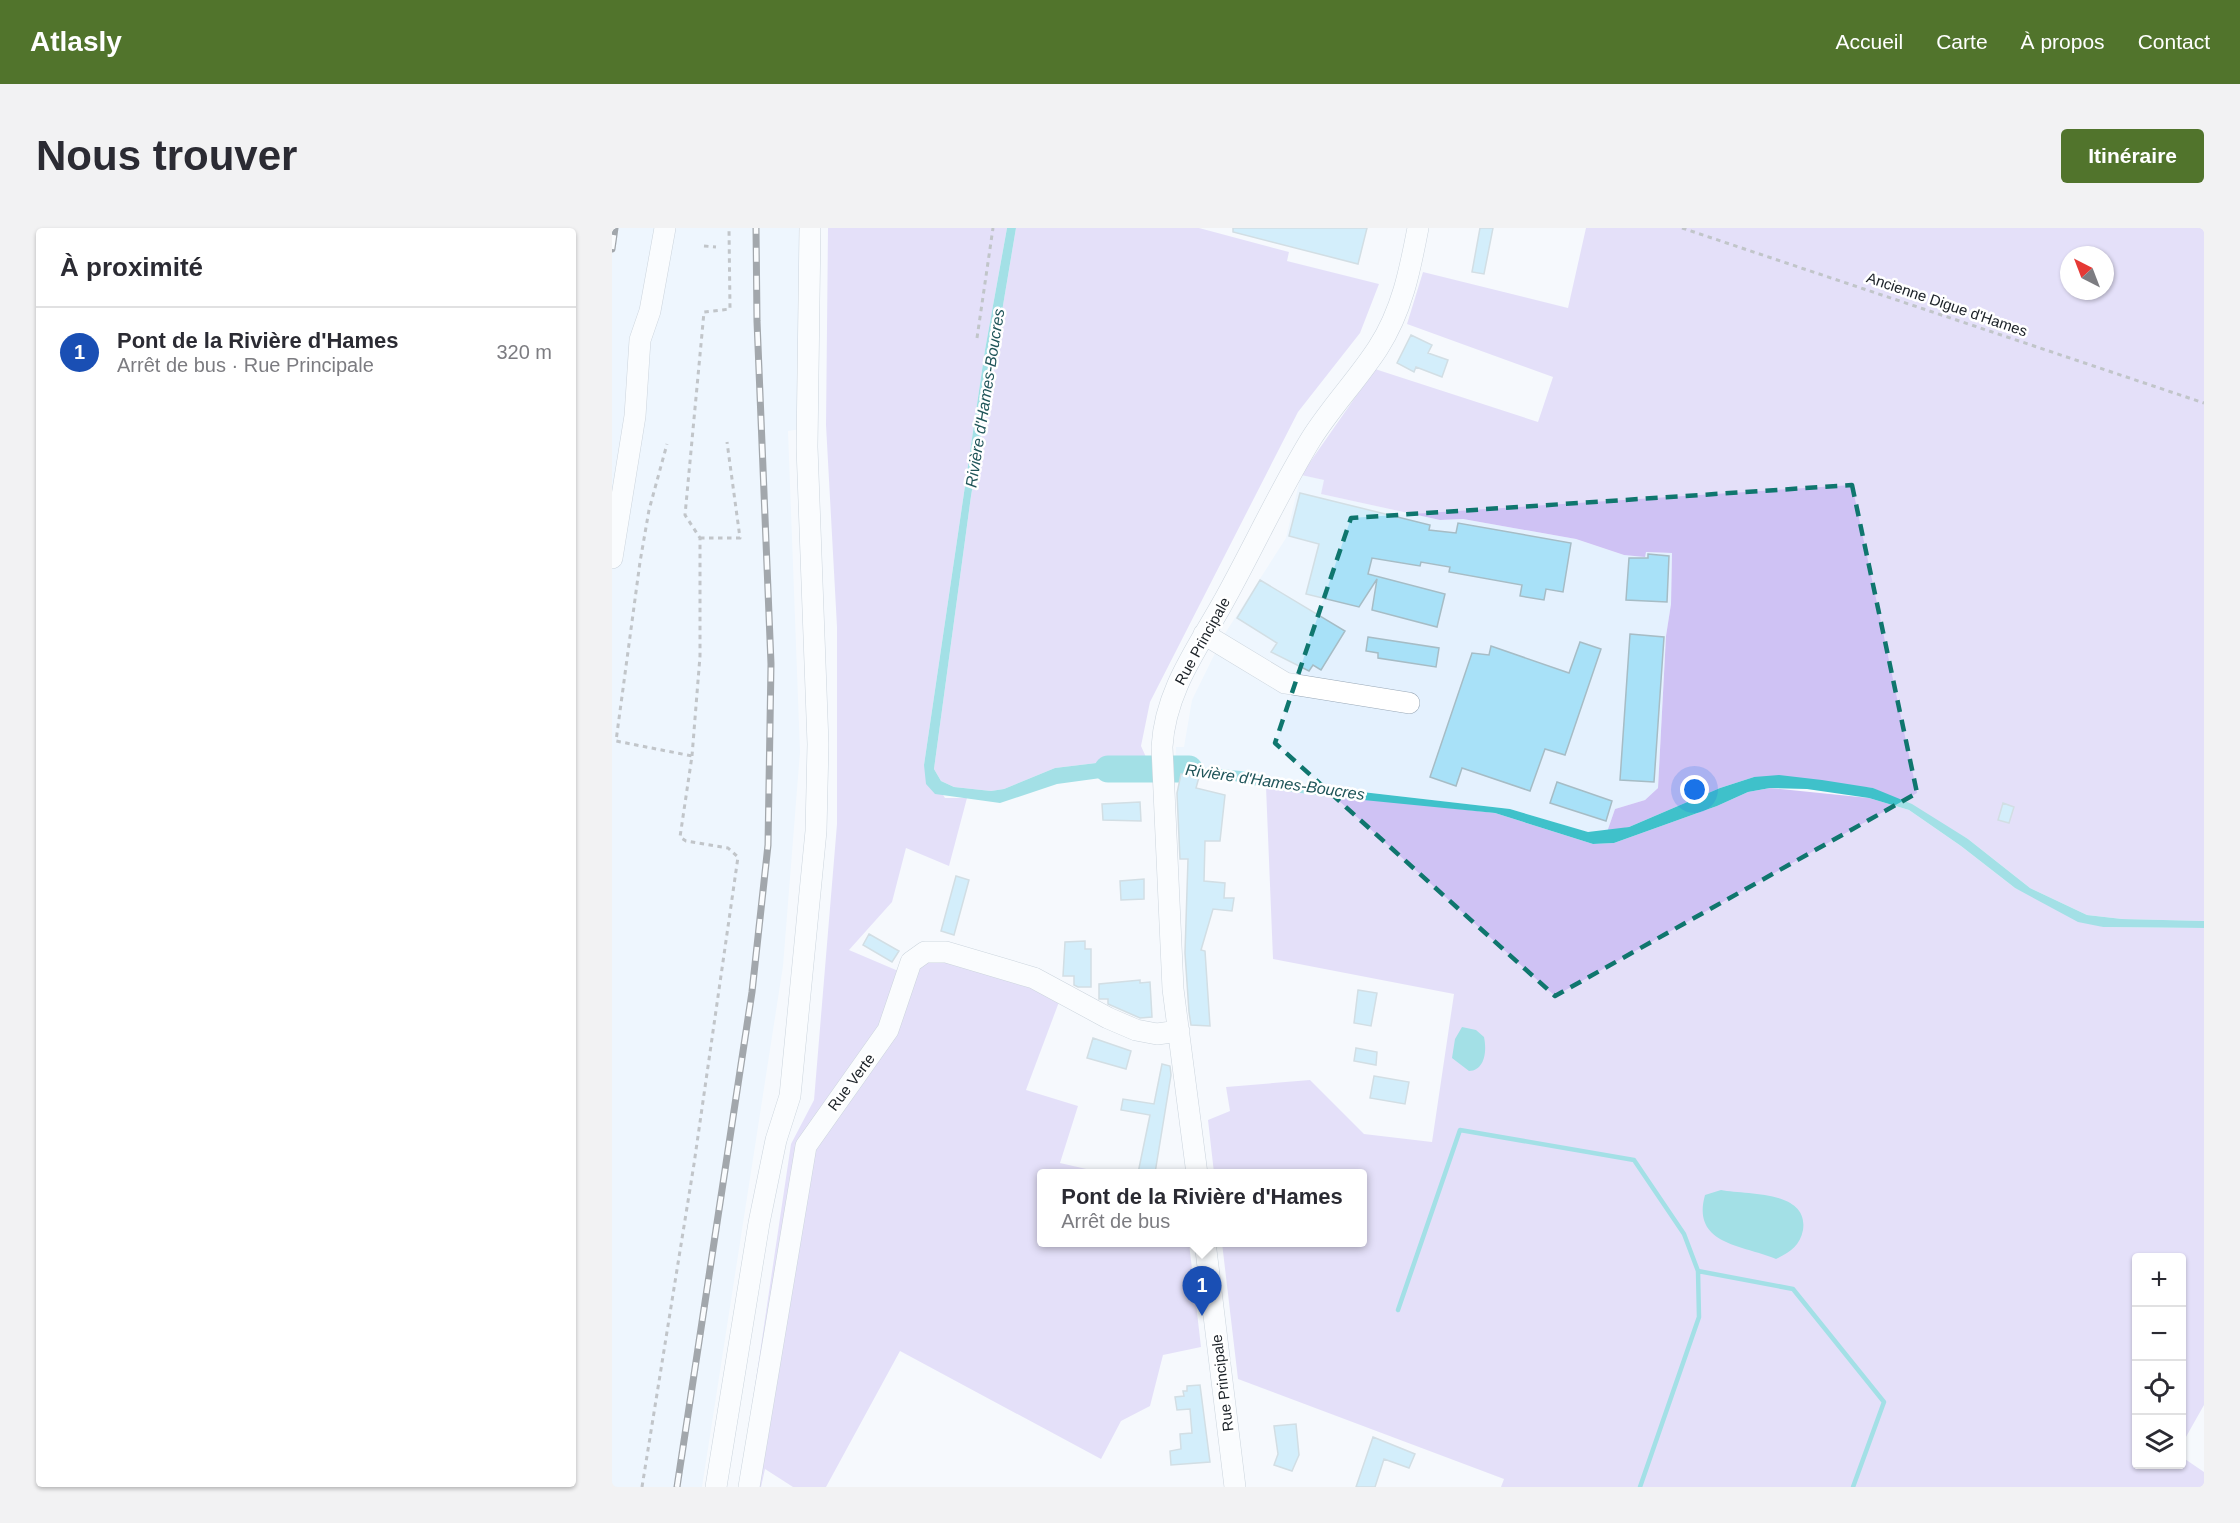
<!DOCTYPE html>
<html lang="fr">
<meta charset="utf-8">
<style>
:root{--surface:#fff;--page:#f2f2f3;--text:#2b2b33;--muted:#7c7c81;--line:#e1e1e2;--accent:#51742c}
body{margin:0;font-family:Arial,sans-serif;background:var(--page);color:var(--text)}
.controls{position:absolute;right:18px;bottom:18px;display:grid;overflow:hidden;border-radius:6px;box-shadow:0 2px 4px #0004}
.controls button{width:54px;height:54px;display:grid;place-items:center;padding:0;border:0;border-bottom:2px solid var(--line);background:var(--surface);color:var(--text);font:30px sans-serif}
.compass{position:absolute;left:1448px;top:18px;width:54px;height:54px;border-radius:50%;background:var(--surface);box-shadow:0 2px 4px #0004;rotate:318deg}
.you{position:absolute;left:1083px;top:562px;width:21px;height:21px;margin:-15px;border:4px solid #fff;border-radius:50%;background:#1a73e8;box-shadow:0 0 0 9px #1a73e833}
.badge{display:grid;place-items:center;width:39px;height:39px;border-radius:50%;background:var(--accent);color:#fff;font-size:20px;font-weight:700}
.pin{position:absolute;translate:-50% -50px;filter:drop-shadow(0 2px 3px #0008)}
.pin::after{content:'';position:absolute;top:32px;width:21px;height:18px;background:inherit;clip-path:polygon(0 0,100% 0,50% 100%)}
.popup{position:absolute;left:425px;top:941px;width:330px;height:78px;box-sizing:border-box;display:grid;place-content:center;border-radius:6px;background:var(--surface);filter:drop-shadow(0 2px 4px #0005);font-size:20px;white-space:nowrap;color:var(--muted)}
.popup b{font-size:22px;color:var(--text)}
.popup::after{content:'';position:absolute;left:50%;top:100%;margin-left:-12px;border:12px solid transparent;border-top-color:var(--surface)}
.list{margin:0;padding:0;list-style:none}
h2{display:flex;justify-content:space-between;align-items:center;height:78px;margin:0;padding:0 24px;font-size:26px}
h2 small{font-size:20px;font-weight:400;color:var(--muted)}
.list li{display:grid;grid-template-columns:39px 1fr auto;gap:18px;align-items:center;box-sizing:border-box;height:90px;padding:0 24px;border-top:2px solid var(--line)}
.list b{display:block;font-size:22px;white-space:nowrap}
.list p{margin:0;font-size:20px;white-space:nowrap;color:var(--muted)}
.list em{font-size:20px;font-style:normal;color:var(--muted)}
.icon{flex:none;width:33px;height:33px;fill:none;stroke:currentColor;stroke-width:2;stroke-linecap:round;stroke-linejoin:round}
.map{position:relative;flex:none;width:1592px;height:1259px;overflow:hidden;border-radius:6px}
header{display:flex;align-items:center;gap:36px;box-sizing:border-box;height:84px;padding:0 30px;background:var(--accent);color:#fff}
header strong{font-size:28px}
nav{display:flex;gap:33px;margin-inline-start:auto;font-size:21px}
.intro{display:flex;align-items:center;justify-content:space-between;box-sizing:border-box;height:144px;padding:0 36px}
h1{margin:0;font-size:42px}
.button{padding:15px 27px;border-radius:6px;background:var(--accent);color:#fff;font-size:21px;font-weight:700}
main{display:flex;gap:36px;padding:0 36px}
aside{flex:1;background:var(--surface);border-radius:6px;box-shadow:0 2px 4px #0004}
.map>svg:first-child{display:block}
.built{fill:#e4f1fe}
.green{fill:#cfc2f4;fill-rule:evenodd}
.water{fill:#3fc1ca}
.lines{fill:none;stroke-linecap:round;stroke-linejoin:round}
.stream{stroke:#3fc1ca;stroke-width:4.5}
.river{stroke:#3fc1ca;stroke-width:27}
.building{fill:#a8e1f8;stroke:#a6bcc5;stroke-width:1.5}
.minor-casing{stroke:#99a8b7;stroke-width:22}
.path{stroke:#81868b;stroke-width:3;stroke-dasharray:4.5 4.5;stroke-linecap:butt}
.minor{stroke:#fff;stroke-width:21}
.rail-casing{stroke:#3d4349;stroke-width:7}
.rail{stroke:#fff;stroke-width:4.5;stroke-dasharray:14;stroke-linecap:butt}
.marked{fill:none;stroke:#0f766e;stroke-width:4.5;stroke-dasharray:12 8;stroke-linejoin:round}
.labels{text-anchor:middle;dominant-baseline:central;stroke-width:5;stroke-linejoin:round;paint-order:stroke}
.street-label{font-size:15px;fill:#1a2026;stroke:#fff}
.water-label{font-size:16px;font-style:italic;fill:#205559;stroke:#fff}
</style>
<header>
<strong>Atlasly</strong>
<nav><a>Accueil</a><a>Carte</a><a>À propos</a><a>Contact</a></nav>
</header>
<div class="intro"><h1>Nous trouver</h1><a class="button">Itinéraire</a></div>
<main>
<aside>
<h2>À proximité<small></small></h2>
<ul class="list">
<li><span class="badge" style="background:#1a4fb4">1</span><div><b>Pont de la Rivière d'Hames</b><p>Arrêt de bus · Rue Principale</p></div><em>320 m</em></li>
</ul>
</aside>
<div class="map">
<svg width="1592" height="1259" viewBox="0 0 1592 1259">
<rect width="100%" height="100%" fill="#f6f9fd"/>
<path class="built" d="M0,0H191L189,201L176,203L188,524L171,738L90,1259H0Z
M689,247L713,252L709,266L828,292L851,291L964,311L1012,327L1033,328V324L1060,325L1059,376L1054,408L1046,560L1033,572L1003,581L995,604H975L898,581L698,558L629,543L563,537L564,519H572L580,472L612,407L674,310Z"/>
<path class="green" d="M216,0H395L373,122L312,537L333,570H355L337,638L294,620L280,674L237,722L284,742L321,728L414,753L447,774L414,862L466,878L448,935L492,945L430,946V1014L577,1015L589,1119L551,1127L538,1178L509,1193L489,1231L288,1123L214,1259H181L153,1241L149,1259H128L179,916L202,872L225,596V399L214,197Z
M404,0H587L677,24L675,33L767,56L748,105L686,184L538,474L529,518L534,529L443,540L392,561L379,563L342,559L329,553L322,541L359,268Z
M974,0H1592V693L1510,691L1475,687L1418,660L1356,611L1261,560L1142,549L1108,560L1017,599L995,604L1003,581L1033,572L1046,560L1054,408L1059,376L1060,325L1034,324L1033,329L1012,327L964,311L851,291L828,292L709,266L712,252L689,247L763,141L926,194L941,149L795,96L811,44L956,80ZM1457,27H1493V63H1457Z
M654,559L883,585L981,616L1002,615L1105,578L1136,564L1158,560L1257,570L1297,582L1349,618L1403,660L1491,699L1592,700V1177L1570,1216V1030H1524V1236H1570V1229L1592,1244V1259H889L892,1251L626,1151L610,1015L750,1014V946L602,945L596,892L618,883L614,859L698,852L752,906L820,914L842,766L661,731Z"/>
<path class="water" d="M395,0H404L359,268L322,541L329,553L342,559L379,563L392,561L443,540L534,529L533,544L445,556L388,575L323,566L314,556L312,537L373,122Z
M563,537L629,543L698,558L898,581L976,604L1017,599L1108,560L1142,549L1167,547L1210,552L1261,560L1300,576L1356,611L1418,660L1475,687L1510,691L1592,693V700L1491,699L1466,694L1403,660L1349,618L1297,582L1257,570L1195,561L1158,560L1136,564L1105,578L1002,615L981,616L883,585L711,568L660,561L585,545H561Z
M850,799L864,802L872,809C875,823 873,842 857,843L840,830L843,811Z
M1109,962C1135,967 1197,962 1191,1002C1188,1018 1178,1024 1164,1031C1131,1017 1079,1017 1093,967Z"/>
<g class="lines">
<path class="stream" d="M786,1082L848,902L1022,932L1072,1006L1086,1043L1181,1061L1272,1174L1241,1259
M1028,1259L1087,1089L1086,1043"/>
<path class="river" d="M496,541H577"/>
</g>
<path class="building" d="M621,0H755L746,36L621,4Z
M868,0H881L872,46L860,44Z
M799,107L820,117L816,125L836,132L830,149L804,139L802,144L785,135Z
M688,265L818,297L817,302L844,305L846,295L959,315L951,364L934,361L932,372L908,368L910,357L837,344L838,339L809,334L808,338L760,330L756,346L833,366L825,399L760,382L765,351L747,379L694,366L707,316L677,308Z
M1036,326L1057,328L1055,374L1014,372L1017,330H1036Z
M648,352L733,403L709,442L701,437L697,443L659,424L665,415L625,390Z
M1018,406L1052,409L1042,554L1008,552Z
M756,409L827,420L824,439L766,430V425L754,423Z
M968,414L989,421L953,527L933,521L918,563L850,540L844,558L818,549L860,425L877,427L879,418L957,445Z
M569,546L587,549L584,560L613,567L608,613H593L592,653L613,655L612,670H622L620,683L601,681L589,722L593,723L598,798L579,797L577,784L573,725L576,631H568L565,565Z
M945,554L1000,573L994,593L938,575Z
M528,574L529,593L491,592L490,576Z
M1391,575L1402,579L1397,595L1386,592Z
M344,648L357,652L342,707L329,703Z
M532,651V671L509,672L508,653Z
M257,706L287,723L280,734L251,717Z
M473,713V721H479V759H466L462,757V748H451L453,714Z
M528,752V755L538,754L540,789L528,790L496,776V771H487V756Z
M746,762L765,765L759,798L742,795Z
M481,810L519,823L514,841L475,830Z
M744,820L765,824L764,837L742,833Z
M550,836L558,838L559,847L543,945H526L538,887L509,882L511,871L542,876Z
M762,848L797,854L793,876L758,870Z
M588,1157L598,1234L559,1237L558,1223L569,1221L568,1206L580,1205L578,1181L565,1182L563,1169L572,1168L571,1163H575V1158Z
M684,1196L687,1227L680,1243L662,1237L666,1226L662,1198Z
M761,1209L803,1226L797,1240L772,1231L763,1259H744Z"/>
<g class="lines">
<g class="minor-casing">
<path id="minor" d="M0,330L23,188L28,112L38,83L53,0
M592,406L673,455L797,475
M585,946L561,761L550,519C553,465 583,424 609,378C640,323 666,265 699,211C719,179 746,151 766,120C790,83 798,42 806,0
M593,1014L623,1259
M104,1259L147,995L164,912L178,868L204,603L206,516L195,219L198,0
M137,1259L194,918L276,802L299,734L313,724H334L422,750L496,790L524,802L545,806L567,803"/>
</g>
<path class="path" d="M1070,0L1592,175
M92,18L104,19
M365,110L381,0
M88,310H128L115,214
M80,528L88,428V310L73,287L92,84L118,81L117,0
M30,1259L82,936L126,629L116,620L74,613L68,609L80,528L4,513L28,334L37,282L55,216"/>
<use href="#minor" class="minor"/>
<g class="rail-casing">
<path id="rail" d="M0,21L3,0
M65,1259L140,764L156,617L159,436L145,93L144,0"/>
</g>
<use href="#rail" class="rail"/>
</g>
<path d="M0 0H1592V1259H0ZM1240,257L1305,565L943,768L663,515L739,290Z" fill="#f6f9fd" fill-opacity=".55" fill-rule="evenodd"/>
<path class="marked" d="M1240,257L1305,565L943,768L663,515L739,290Z"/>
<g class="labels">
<g class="street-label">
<text transform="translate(1335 76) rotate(19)">Ancienne Digue d'Hames</text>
<text transform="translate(590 413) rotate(-61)">Rue Principale</text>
<text transform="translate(239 854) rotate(-53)">Rue Verte</text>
<text transform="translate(610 1155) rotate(-97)">Rue Principale</text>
</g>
<g class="water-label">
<text transform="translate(373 170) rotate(-81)">Rivière d'Hames-Boucres</text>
<text transform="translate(663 554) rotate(8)">Rivière d'Hames-Boucres</text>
</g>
</g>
</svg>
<div class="controls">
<button>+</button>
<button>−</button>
<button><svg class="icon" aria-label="locate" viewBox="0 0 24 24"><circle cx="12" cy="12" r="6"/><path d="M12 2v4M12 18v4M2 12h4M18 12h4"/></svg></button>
<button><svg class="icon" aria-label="layers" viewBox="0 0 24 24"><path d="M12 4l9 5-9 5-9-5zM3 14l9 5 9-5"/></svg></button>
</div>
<svg class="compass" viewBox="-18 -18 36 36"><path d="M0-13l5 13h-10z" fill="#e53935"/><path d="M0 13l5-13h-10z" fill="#7c7c81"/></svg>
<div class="you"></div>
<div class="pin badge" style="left:590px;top:1088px;background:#1a4fb4">1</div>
<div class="popup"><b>Pont de la Rivière d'Hames</b>Arrêt de bus</div>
</div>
</main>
